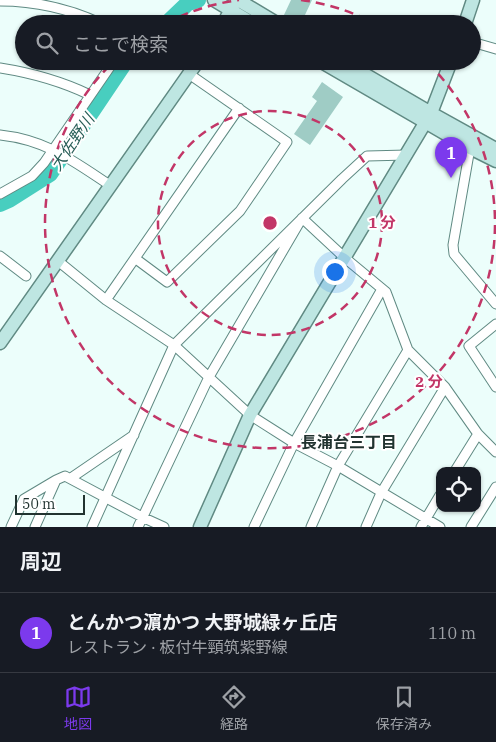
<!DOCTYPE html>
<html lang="ja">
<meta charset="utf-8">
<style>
:root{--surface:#171b24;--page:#242831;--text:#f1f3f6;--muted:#9ea1a6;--line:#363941;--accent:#7c3aed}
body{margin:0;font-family:"IBM Plex Serif","Noto Sans JP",serif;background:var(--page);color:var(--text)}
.controls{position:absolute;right:15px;bottom:15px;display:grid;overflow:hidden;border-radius:10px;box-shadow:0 1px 4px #0004}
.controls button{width:45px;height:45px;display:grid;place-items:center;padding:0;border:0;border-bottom:1px solid var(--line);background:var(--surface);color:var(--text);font:25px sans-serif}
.scale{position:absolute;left:15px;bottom:12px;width:70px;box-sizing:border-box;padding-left:5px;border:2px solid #213330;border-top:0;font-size:14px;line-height:18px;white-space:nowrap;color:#213330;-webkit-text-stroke:4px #fff;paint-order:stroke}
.you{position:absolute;left:334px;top:271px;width:18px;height:18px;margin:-12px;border:4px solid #fff;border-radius:50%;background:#1a73e8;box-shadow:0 0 0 8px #1a73e833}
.badge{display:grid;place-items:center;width:32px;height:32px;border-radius:50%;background:var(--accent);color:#fff;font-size:16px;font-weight:700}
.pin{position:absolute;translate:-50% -41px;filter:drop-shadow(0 1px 2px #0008)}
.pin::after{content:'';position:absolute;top:26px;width:18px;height:15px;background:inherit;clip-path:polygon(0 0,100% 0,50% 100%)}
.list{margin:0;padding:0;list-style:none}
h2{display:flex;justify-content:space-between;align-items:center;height:65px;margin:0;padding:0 20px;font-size:21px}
h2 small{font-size:16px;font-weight:400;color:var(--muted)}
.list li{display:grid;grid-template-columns:32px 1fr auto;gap:15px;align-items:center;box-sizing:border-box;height:80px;padding:0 20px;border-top:1px solid var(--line)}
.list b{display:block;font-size:19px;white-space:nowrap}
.list p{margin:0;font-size:16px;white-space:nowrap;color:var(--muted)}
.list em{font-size:16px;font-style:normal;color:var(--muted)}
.icon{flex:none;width:28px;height:28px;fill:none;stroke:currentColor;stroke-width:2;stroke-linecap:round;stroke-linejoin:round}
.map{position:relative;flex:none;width:496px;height:527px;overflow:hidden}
.search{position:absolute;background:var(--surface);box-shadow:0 1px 4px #0004;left:15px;right:15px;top:15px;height:55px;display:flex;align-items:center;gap:12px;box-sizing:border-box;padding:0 18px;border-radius:28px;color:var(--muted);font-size:19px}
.sheet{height:145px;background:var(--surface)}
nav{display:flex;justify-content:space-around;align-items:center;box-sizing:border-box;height:70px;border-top:1px solid var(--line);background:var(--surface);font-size:14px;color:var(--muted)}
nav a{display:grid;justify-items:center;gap:2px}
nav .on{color:var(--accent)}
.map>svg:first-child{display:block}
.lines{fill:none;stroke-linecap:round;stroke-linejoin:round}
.river{stroke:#48cebf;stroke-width:16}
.building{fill:#9fccc5}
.street-casing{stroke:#608a83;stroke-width:11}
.secondary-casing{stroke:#608a83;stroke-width:15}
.street{stroke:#fff;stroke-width:9}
.secondary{stroke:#bee6e2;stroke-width:12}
.ring{fill:none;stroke:#c23667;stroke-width:2.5;stroke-dasharray:9 6}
.labels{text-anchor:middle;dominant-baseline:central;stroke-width:4;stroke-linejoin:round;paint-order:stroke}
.water-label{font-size:16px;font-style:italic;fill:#285e57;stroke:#fff}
.neighbourhood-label{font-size:16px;font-weight:bold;fill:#213330;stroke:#fff}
.centre{fill:#c23667;stroke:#fff;stroke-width:2.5}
.ring-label{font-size:15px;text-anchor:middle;font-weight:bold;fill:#c23667;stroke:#fff;stroke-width:4;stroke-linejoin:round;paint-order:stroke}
</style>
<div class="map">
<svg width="496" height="527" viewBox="0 0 496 527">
<rect width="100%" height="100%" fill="#ecfefb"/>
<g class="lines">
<path class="river" d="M166,24L188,3L198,0
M0,204L9,200L50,174L126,61"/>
</g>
<path class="building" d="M291,0H312L304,17L321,24H298L283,17Z
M322,82L343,97L310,145L294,134L317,101L312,97Z"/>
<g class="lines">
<g class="street-casing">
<path id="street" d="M0,1C35,1 70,9 102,24
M472,42L496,49
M0,68C32,73 61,81 90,95
M0,135C47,140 73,161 111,186
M470,148L453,245L454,254L496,304
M0,194L32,176L44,163L114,61
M0,256L26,276
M136,259L167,282L240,211L287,142L189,74
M58,261L106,300L174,345L250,415L294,443L338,466L440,527
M106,300L239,108
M496,324L469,346L496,387
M455,471L478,434
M71,478L134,435
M11,527L24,499L56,480
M35,527L56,480L65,476L142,517L164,527
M92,527L174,345L342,179L367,156L407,155
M138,527L209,377L302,218L345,258L386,292L408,350L445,387L478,434L496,452
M254,527L294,443L382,289
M311,527L338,466L408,350
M366,527L381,493L445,387
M421,527L440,495
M471,527L496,487"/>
</g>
<g class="secondary-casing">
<path id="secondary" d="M214,0L254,24
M238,0L278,24
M223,24L234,4
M465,24L473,0
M320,61L470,148L496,161
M342,61L431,113L496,149
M0,343L198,61
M200,527L250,415L431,113L451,61"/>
</g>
<use href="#street" class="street"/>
<use href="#secondary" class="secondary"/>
</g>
<g class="ring">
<circle cx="270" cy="223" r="112"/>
<path d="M166 23A225 225 0 0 1 239 0M301 0A225 225 0 0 1 374 23M428 63A225 225 0 1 1 112 63"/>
</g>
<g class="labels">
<g class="water-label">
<text transform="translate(72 142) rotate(-56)">大佐野川</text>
</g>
<g class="neighbourhood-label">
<text x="349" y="442">長浦台三丁目</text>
</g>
</g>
<circle cx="270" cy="223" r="8" class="centre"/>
<g class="ring-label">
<text x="382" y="228">1 分</text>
<text x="429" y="387">2 分</text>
</g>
</svg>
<div class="controls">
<button><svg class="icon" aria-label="locate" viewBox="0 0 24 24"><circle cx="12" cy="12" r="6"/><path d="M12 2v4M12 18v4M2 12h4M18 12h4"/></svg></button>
</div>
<div class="scale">50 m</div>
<div class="you"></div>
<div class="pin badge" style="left:451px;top:178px">1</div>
<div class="search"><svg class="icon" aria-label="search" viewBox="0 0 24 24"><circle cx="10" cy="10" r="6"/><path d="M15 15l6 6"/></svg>ここで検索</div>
</div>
<section class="sheet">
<h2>周辺<small></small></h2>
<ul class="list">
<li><span class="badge">1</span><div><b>とんかつ濵かつ 大野城緑ヶ丘店</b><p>レストラン · 板付牛頸筑紫野線</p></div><em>110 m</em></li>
</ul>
</section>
<nav>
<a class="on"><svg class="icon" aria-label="map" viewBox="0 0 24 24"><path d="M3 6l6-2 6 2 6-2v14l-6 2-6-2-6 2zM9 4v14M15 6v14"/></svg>地図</a>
<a><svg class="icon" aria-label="directions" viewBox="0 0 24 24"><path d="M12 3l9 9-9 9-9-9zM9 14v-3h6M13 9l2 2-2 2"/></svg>経路</a>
<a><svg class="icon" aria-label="saved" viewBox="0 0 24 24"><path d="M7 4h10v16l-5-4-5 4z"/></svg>保存済み</a>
</nav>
